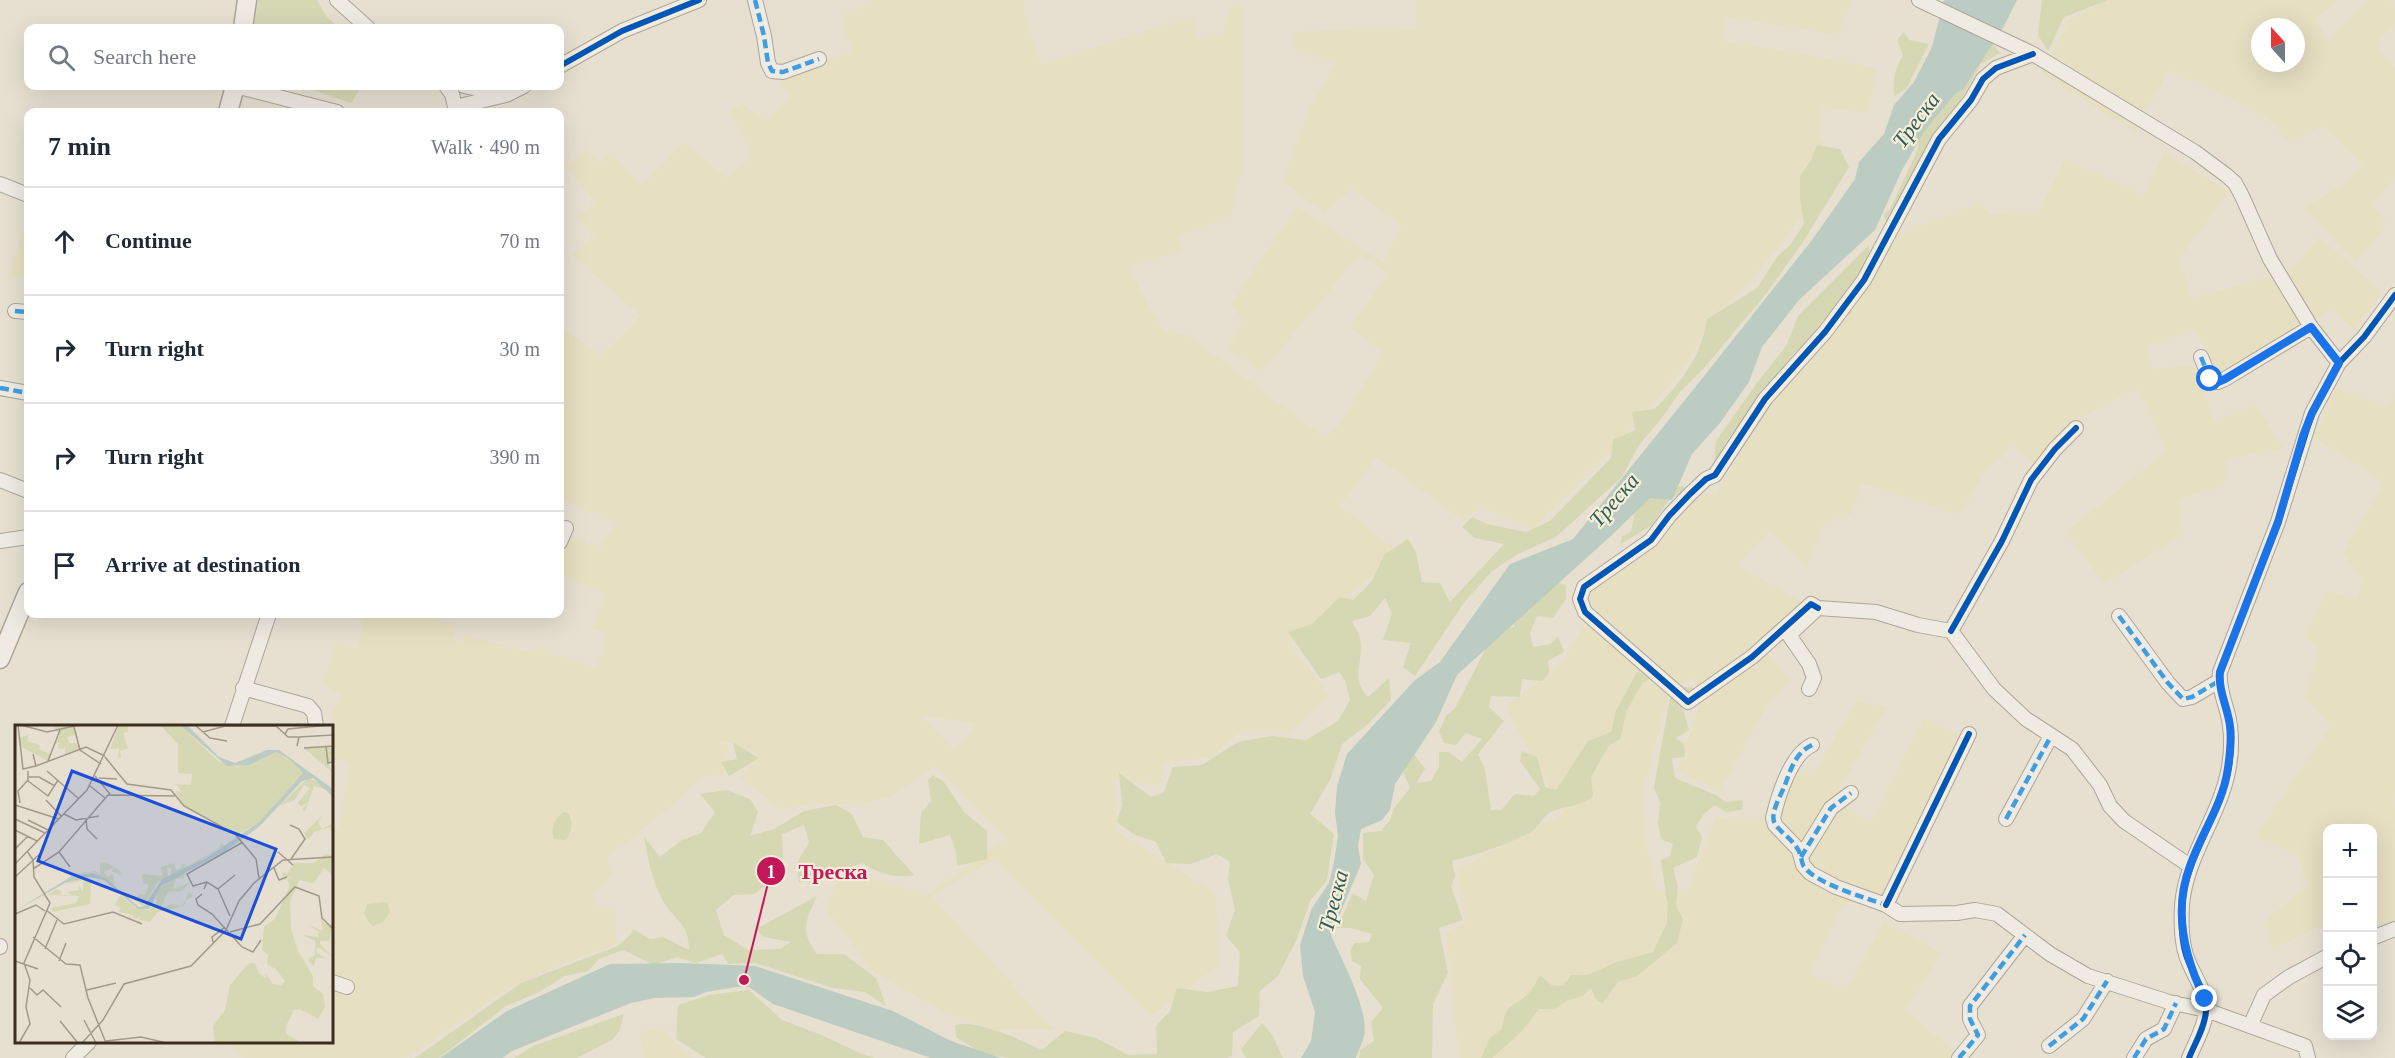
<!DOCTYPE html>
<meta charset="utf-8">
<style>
:root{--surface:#fff;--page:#f2f2f3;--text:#1f2937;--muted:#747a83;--line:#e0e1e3}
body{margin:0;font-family:Georgia,serif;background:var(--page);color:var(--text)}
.controls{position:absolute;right:18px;bottom:18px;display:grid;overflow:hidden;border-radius:12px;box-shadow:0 6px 24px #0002}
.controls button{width:54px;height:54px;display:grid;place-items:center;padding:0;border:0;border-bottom:2px solid var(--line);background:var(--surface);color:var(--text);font:30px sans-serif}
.compass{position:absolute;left:2251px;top:18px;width:54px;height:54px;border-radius:50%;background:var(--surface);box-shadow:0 6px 24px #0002;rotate:339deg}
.stop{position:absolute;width:18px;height:18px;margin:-14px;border:4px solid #1a73e8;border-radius:50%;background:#fff}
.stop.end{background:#1a73e8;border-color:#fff;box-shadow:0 2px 6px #0008}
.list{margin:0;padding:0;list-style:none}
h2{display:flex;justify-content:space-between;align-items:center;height:78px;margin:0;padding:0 24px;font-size:26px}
h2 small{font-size:20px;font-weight:400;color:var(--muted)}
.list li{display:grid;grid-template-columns:39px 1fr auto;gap:18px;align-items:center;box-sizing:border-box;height:108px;padding:0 24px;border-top:2px solid var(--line)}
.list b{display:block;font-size:22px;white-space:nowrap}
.list em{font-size:20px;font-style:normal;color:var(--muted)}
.icon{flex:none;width:33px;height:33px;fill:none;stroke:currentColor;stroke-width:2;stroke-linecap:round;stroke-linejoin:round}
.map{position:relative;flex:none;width:2395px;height:1058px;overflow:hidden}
.search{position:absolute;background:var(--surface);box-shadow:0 6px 24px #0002;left:24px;top:24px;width:540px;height:66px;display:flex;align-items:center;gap:15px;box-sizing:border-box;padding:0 21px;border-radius:12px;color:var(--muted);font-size:22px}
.panel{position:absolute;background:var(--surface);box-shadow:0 6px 24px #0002;left:24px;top:108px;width:540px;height:510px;border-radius:12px}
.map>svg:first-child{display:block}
.farmland{fill:#e6dfc2;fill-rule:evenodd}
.green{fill:#d6d7b3}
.water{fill:#bcccc2}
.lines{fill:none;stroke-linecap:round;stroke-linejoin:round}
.minor-casing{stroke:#ada599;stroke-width:16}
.tertiary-casing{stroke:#ada599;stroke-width:21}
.minor{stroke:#efebe3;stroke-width:14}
.tertiary{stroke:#efebe3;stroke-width:18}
.quiet{stroke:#3f9de0;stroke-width:4.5;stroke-dasharray:9 4.5;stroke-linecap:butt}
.cycleway-casing{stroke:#f7eed8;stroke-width:10}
.cycleway{stroke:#0057b8;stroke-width:6}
.route{stroke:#1a73e8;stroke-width:8}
.labels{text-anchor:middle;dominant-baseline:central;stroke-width:4.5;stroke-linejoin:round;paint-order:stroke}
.water-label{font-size:22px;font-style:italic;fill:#2f5d5a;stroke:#f7eed8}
.inset-road{fill:none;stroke:#a3998a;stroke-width:1.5}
.view{fill:#1d4ed8;fill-opacity:0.15;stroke:#1d4ed8;stroke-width:3}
.inset-edge{fill:none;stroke:#3d2e20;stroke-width:3}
.leader{fill:none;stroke:#c2185b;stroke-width:2}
.callout-dot{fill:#c2185b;stroke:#f7eed8;stroke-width:2}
.mark-label{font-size:18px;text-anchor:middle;font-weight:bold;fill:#fff}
.callout-label{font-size:22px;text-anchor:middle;font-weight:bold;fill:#c2185b;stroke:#f7eed8;stroke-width:4.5;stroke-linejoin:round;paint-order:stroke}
</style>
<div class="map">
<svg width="2395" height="1058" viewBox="0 0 2395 1058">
<rect width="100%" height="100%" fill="#e7e0d1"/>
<path class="farmland" d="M872,0H1024L1025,16L1041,65L1192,16L1198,38L1223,33L1227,10L1241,3L1242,172L1231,217L1178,236L1183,252L1127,266L1164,331L1188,335L1325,438L1339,425L1383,353L1350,327L1388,274L1360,254L1262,372L1228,349L1242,321L1231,304L1297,207L1383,262L1402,226L1352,189L1324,213L1282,181L1309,110L1335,64L1295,51L1294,32L1379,28L1416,30V0H1852L1838,35L1726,17L1722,40L1876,67L1869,113L1822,108L1819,137L1824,142L1813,168L1808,209L1754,277L1706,326L1690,360L1636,424L1533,529L1482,508L1462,520L1377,457L1340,506L1401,554L1289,642L1330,696L1291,732H1240L1211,758L1164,762L1160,785L1114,780L1118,832L1216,893L1218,965L1151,1016L995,859L932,896L1054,1030H997L946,1013L873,972L825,908L837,881L871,879L928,894L1006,838L935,766L891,797L861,804H820L780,809L740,778L760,756L732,742H719L728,746L725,774L701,777L673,805L607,858L613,874L593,893L597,904L616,913V944L552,968L501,993L407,1058H245L225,1042H332V827L338,828L350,763L332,758V714L341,695L323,683L336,642L356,648L365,621L358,619L359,614H416L456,625L454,640L460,643L466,636L526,651H532L537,647L596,668L608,634L592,628L605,594L562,576L560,582V552L567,535L601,547L616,522L560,499V327L601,355L641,316L572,255L595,235L577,217L596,203L565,166L587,150L599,163L611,153L642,185L684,142L727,178L752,156L730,110L743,104L766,120L793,96L780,83L791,75L824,60L852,53L841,16L872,4ZM922,716L976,723L966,738L953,749Z
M2108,0H2339L2315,20L2328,41L2369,0H2390L2395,6V24L2376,44L2395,67V178L2372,205L2387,224L2356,263L2305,208L2347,182L2363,166L2323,126L2290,143L2266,117L2169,70L2135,132L2041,73L2069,20ZM2260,27H2296V63H2260Z
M2164,153L2229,191L2179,260L2193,298L2271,276L2289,273L2319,237L2382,292L2355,330L2331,309L2257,360L2218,372L2194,329L2146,347L2154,369L2194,365L2215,421L2255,404L2284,449L2225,459V485L2180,499L2184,534L2104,584L2066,532L2166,451L2139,390L2126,394L2076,420L2034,463L2013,445L2002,458L1987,469L1960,514L1862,484L1852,514L1825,522L1807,566L1769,531L1738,565L1804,603L1760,645L1791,681L1768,704L1720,792L1677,771L1702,697L1695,678L1670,689L1642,796L1648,855L1658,890L1687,893L1715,818L1761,820L1785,767L1813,774L1857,701L1887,707L1833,800L1871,822L1923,719L1963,735L1884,895L1843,905L1810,974L1846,989L1884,922L1942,953L1906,1009L1957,1055L1954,1058H1459L1446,932L1465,923L1457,870L1563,814L1505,706L1557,669L1593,612L1590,589L1702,495H1716L1783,379L1892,236L1980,204L1990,214L2039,212L2065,159L2144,195Z
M28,217V278L9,275Z
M2336,388L2385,407L2395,395V797L2393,801L2395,804V922L2373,930L2372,828H2328L2327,923L2273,949L2264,922L2308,884L2297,854L2255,837L2330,726L2304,697L2319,649L2305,636L2326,591L2357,598L2362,579L2343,553L2384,482L2314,437Z
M664,1028L689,1056L690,1058H643L639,1032Z"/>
<path class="green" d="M258,0H317L326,16L339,28H254Z
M2042,0H2108L2064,17L2048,51L2038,35Z
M1904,32L1909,40L1929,44L1906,89L1895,96C1891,81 1896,68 1903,55L1897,40Z
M1992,43L2000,53L1981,64L1951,118L1927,147L1897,208L1882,229L1886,222L1884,214L1890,209L1918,149L1919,131L1966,80Z
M301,86H362L351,103Z
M1817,145L1840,149L1849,167L1803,242L1766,294L1704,368L1680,392L1661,419L1639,445L1622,477L1556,537L1518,554L1491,572L1463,604L1415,676L1403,667L1411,643L1383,640L1392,614L1385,598L1370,616L1352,621C1354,626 1359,633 1360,638C1365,660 1349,678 1368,697L1389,678L1391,700L1367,725L1342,744L1330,780L1310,814L1334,834L1327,880L1310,901L1297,939L1278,976L1260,991L1259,1016L1233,1032L1232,1056L1227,1058H1009L983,1054L956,1037L955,1025C978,1019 1020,1040 1042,1050L1065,1031L1096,1038L1128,1055L1157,1054L1156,1026L1170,1011L1177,988L1207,992L1238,986L1240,952L1226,936L1235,910L1228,879L1230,862L1217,854L1191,864L1166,863L1156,842L1133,834L1117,822L1122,805L1119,773L1151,797L1164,792L1173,767L1202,765L1238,742L1272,736L1306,740L1338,721L1350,700L1345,680L1339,672L1321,679L1288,632L1312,624L1340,597L1353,600L1372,581L1384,555L1408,539L1416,552L1422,582L1440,583L1450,602L1504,544L1475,538L1462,527L1472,517L1487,524L1526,532L1550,521L1611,458L1613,440L1635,430L1632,412L1655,409C1681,382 1701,358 1707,319L1757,288L1777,257L1791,244L1804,224L1800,197V176L1810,162Z
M1869,245L1870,261L1854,294L1851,315L1839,305L1822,321L1812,345L1795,352L1727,440L1714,467L1716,441L1759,380L1786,346L1798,316Z
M1683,486L1685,490L1668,501L1652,525L1621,544L1622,536L1631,532L1635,512L1644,495Z
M1548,580L1566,585V599L1553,618L1537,616L1530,633L1533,647L1550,644L1558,636L1564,652L1548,661L1549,673L1542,681L1522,679L1520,697L1491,696L1489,707L1504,721L1478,754L1485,769L1491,810H1501L1515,794L1534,796L1540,789L1520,761L1522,751L1537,757L1545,787L1556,790L1588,741L1611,732L1616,711L1637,672L1655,676L1643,682L1627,710L1620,739L1609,745L1591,777L1593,796C1581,807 1565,805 1551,812C1542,817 1539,827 1531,832C1506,845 1479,854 1452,861L1455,876L1451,887L1463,920L1439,928L1448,973L1433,1004L1432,1058H1359L1360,1050L1374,1041L1371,1022L1383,1008L1360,979L1361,966L1352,961L1350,951L1354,943L1369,942L1372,934L1351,928H1337L1353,893L1366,901L1374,875L1363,859V833L1381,831L1390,820L1394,808L1410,788L1403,772L1414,754L1425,769L1416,783L1431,781L1439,767V752H1449L1462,762L1482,739L1466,733L1456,745L1444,743L1439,731L1446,716L1455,708L1483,654L1494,628L1514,627L1520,603Z
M1680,686L1694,688L1700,698L1680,700L1689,730L1676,738L1684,744L1685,757L1672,758L1675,778L1716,795L1726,802L1743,800L1742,810L1726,812L1715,805L1703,815L1696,826L1702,838L1697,857L1673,868L1678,886L1676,906L1683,919L1677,943L1637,976L1618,982L1602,1004L1595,998L1591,988L1582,996L1566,1001L1554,1009H1539L1522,1031L1492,1058H1481L1490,1038L1502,1029C1506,1003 1509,1010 1526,996C1532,991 1536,982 1540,975L1551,985L1563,986L1571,975H1588L1617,962L1653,952L1667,923L1668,907L1661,860L1670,856L1673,844L1661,839L1658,824L1660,803L1654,787L1670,698Z
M733,742L759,758L729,776L721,762L737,759Z
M933,775L944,782L964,812L987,831V859L957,866L956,852L950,835L919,844L921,813L931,801L928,780Z
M726,790L750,799L758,812L750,836L774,829L804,811L836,805L852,814L863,837L883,840L914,875C894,879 879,873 862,863L813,882H799L797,863L809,842L804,825L782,834L783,857L775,879L754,894L734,895L716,910L724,935L748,950L780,949L791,942L764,937L756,929L817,896C806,921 799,930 817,954H844L876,978L886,1006L865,992L833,988L756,963L728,964L722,954L696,963L677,957L654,965L623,950L599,959L588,971L565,976L539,992L506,1006L439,1058H415L521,983L618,946L630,935L633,929L650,939L663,937L689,950C689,922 676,923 663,901C652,881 648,859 644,837L660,857L682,840L701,833L715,812L700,794Z
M564,812L569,814C573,824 572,832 566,840L554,839C550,828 555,818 564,812Z
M387,902L390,912L383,922L373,926L369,922L364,913L368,904Z
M749,990L782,1020L819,1034L862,1054L875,1058H706L676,1039L678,1005L709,995Z
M624,1014L620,1030L612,1040L577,1058H514L533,1046Z
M1262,1023L1273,1036L1283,1058H1246L1241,1049Z"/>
<path class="water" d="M1944,0H2017L2004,26L1964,88L1955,94L1925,130L1902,170L1875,230L1799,300L1762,347L1749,382L1720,423L1692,454L1672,500L1650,498L1613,534L1457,675L1436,722L1395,784L1390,810L1382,820L1361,829L1358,846L1361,864L1331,935C1341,958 1370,1012 1364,1036C1362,1044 1358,1051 1356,1058H1301L1311,1041L1315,1012L1303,976L1300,945L1312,908L1329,883L1334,862L1338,836L1335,813L1337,786L1347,754L1415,680L1440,662L1510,564L1573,539L1705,375L1812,240L1855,179L1859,162L1884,134L1894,105L1914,82L1932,47Z
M681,963L755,966L893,1011L951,1041L1001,1058H931L773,1004L749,987H737L706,992L694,997L655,998L631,1003L512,1051L503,1058H440L507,1011L610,964Z"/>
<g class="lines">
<g class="minor-casing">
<path id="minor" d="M337,0L368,28
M755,0L764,36L768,63L772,71L783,72L819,59
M1919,0L2033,54L2195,152L2226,175L2235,183L2242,196L2270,259L2311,327L2339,363
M560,66L622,31L699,0
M235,86L337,112
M446,86L452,94L455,107
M464,86L501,94
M455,112V107L506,95L524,86
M0,184L28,195
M15,311L28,312
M2201,357L2210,379L2218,382L2225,379L2311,327
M0,388L28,393
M0,480L28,491
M0,541L28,537
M560,542L566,528
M1818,608L1811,604L1752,657L1688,702L1585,612L1580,599L1584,587L1651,540L1669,516L1690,494L1706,479L1715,475L1765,399L1825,332L1864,280L1939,139L1971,100L1983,79L1996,68L2033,54
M2119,616L2168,683L2183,699L2192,697L2219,681
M1951,631L2002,541L2031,480L2055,449L2076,428
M243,688L308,706L314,713L316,726
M1809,689L1814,678L1809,664L1789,635L1818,608L1876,612L1918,625L1951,631L1994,689L2026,719L2072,749L2100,785L2110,806L2124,821L2190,866
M232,726L269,614
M1812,745C1791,754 1778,796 1773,818L1775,825L1799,850L1803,865L1810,873L1836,887L1886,905L1900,914L1957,913L1975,910L1997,914L2050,954L2088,976L2169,1002L2206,1010L2305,1046L2308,1058
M2006,819L2051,736
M1801,857L1831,808L1851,793
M1886,905L1969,734
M2372,938L2395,929
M0,947V946
M332,982L347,987
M2250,1026L2264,995L2289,977L2328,956
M2049,1046L2083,1019L2107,981
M73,1058L89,1042
M1959,1058L1978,1035L1970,1019V1006L2025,935
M2134,1058L2146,1039L2164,1029L2176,1003
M2189,1058C2195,1043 2205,1027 2206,1011C2208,993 2191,972 2186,955C2181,939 2181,922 2182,905C2186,857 2218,819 2228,772C2231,757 2232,741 2230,726C2228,707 2218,691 2220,672L2278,522L2312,413L2339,363L2364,337L2395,295"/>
</g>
<g class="tertiary-casing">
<path id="tertiary" d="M243,28L247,0
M228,112L235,86
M0,659L28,592"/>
</g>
<use href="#minor" class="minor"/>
<use href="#tertiary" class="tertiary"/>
<path class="quiet" d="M755,0L764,36L768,63L772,71L783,72L819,59
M15,311L28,312
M2201,357L2210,379L2218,382L2225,379L2311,327
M0,388L28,393
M2119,616L2168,683L2183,699L2192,697L2219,681
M1812,745C1795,753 1791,769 1785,785C1781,795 1769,814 1775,824C1781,833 1792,839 1797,848C1801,853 1801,860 1803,865C1813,883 1866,898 1886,905L1888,901
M2006,819L2051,736
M1801,857L1831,808L1851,793
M2049,1046L2083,1019L2107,981
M1959,1058L1978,1035L1970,1019V1006L2025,935
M2134,1058L2146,1039L2164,1029L2176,1003"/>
<g class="cycleway-casing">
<path id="cycleway" d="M560,66L622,31L699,0
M1818,608L1811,604L1752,657L1688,702L1585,612L1580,599L1584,587L1651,540L1669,516L1690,494L1706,479L1715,475L1765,399L1825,332L1864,280L1939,139L1971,100L1983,79L1996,68L2033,54
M1951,631L2002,541L2031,480L2055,449L2076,428
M1886,905L1969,734
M2189,1058C2195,1043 2205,1027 2206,1011C2208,993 2191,972 2186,955C2181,939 2181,922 2182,905C2186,857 2218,819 2228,772C2231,757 2232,741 2230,726C2228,707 2218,691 2220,672L2278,522L2312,413L2339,363L2364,337L2395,295"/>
</g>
<use href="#cycleway" class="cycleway"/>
</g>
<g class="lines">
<path class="route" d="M2205,999C2184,957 2173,911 2190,866C2202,832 2223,804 2228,768C2230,754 2232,740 2230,726C2228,708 2218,691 2220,672L2278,522L2303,436L2312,413L2339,363L2311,327L2225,379L2218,382L2210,379"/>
</g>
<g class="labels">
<g class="water-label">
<text transform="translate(1916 120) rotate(-53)">Треска</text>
<text transform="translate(1614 500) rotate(-49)">Треска</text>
<text transform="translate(1333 901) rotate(-75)">Треска</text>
</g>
</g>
<g transform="translate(15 725)">
<rect width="318" height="318" fill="#e7e0d1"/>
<path d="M28,0H64L59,2L60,10L52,12L54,18H62L65,25L50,29V20L49,24L43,23V19H50L41,18L45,10L39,2ZM104,0H113V7L108,8L113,23L105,26L106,32L103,33L104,23L95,24ZM145,0H165L203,36L222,42L261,27L273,33L288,48L244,97L222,110L169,81L160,66L167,67L161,59L176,60L177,49L163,48V19ZM14,10L12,16L25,20L24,24L35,29L33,36L5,21L3,13ZM318,21V37L313,38L318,48L289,23ZM293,53L307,59L312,64L318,73L312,65L299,61L290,87L287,85L293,77L287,81L284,80L283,78L295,63L289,60L280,75L264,81ZM307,91L303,98L307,104L318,98V109L315,102L299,107L293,115L289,108ZM207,118L209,121L180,140L156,150V143H152L153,151L142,158L128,181L105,166L121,173L125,169L130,170L134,160L128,158L127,149L148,151L146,142L159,138L161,145L167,142L166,138L172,141L202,125ZM310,129L318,130V150L309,143L299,158L284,155L275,177L276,204L283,226L298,251V261L308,269L310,282L303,294L285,284L279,285L271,301V309L287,318H200L198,301L210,285L215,260L233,239L240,238L244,248L250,253L251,249L258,259L266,260L270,256L261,244L245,236L252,239L253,229L247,225L249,202L260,194L275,161L272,154L278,151L269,154L267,147L272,149L279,138H299ZM91,137L105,146L106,150L97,147L98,143L89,147L93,152L98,149L100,161L79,147L57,151L56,149L81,146L85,149V138ZM170,146L169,153L161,154L158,164L175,158L167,166L153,167L145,184L156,179L167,181L177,160L174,167L179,171L171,175L169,181L143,187L135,197L125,195L121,202L125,192L120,194L116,189V198L115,189L103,187L106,183L100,180L105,170L121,183L134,185L142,177L141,169L146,162ZM65,153H77L72,155L76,157L75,179L37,187L36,183L61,178L64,171L33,170L41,164L47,166L45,170H57L52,167L63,165L64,160L68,167V155L49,160ZM305,191L309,198L318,199L314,216H305V219L318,232L303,222L301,227L311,233H301L299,241L293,235L300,229V216L287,210L304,212L303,207L293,203L308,209L293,200L308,206Z" fill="#d6d7b3"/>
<path d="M165,0H172L204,32L220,38L252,25H264L318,64V72L298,53L287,56L245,101L209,127L146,161L134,184H123L89,155L74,152L50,158L0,186L57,151L78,148L90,153L124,182L129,181L147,154L190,134L244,97L288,48L273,33L261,27L234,40L212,41Z" fill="#bcccc2"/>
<path class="inset-road" d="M3,0L8,44L21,41M6,0L32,7L64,0M180,0L195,13L212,16M59,2L65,25L86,39M188,7L210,1H261L273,12H284M270,9L273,4L314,0M282,21L284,12L318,10M311,21L313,38L318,37M289,23L318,21M18,29L21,41L71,22L90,31M90,32L112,59L156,65L169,81L220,109L241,134L244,153M33,36L45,5M32,46L64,74M80,51L95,69M14,52H24L40,61M84,53L102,54M13,56L33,71L43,55M75,61L90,73M31,75L46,91M5,78L3,66L13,55V46M0,80L44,94M49,89L61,95L84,91M71,93L72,104L82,114M0,94L30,108M13,95L33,105M275,100L284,104L290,114L276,134M0,105L22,116M0,124L13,111M44,127L55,142M263,127L278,140M0,139L72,65L103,0M259,143L264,155L272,152M18,144L44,127L93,70L160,71M0,152L27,127M192,157L178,161L172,149L228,117M189,164L192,157L203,164L215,191M203,164L220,150M187,169L181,174L183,180L197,189L227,222L238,227L246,215M31,185L49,199L98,187L127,199M0,189L21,180L30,186M215,207L245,199L280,162L304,171L307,193L318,204M18,212L51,239L65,240L73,273L91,318M198,217L197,212L210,202M30,224L42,195M0,236L23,244M44,236L51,218M318,244V270M15,263L22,270L28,265L46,282M72,265L101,258M69,295L81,318M45,296L63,318M91,316L126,312L152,318M4,318L15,299L11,282L15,255L9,238L35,178L19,152L18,135L12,126M67,318L88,295L109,259L176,241L211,205L224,176L239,158L268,135L318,132"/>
<path class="view" d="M57,46L261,124L226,214L23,136Z"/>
<rect width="318" height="318" class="inset-edge"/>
</g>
<path class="leader" d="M744 980L771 871"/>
<g class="callout-dot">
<circle cx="744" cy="980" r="6"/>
<circle cx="771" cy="871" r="15"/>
</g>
<g class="mark-label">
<text x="771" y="878">1</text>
</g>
<g class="callout-label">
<text x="833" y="879">Треска</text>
</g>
</svg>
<div class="controls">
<button>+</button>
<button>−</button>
<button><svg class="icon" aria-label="locate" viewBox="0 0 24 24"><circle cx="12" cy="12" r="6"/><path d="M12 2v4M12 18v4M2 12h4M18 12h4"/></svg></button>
<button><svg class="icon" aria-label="layers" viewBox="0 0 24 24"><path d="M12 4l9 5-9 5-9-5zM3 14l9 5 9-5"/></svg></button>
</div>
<svg class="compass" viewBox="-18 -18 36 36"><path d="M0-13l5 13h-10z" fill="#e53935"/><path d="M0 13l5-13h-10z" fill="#747a83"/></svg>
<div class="stop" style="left:2210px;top:379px"></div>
<div class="stop end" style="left:2205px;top:999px"></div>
<div class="search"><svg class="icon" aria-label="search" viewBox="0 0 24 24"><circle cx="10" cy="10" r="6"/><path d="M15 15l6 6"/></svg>Search here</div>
<section class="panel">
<h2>7 min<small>Walk · 490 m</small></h2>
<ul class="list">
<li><svg class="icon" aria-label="ahead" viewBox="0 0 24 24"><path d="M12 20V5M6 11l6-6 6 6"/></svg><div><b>Continue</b></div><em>70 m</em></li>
<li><svg class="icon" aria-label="right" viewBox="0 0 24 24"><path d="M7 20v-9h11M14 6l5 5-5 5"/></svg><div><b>Turn right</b></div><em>30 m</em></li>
<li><svg class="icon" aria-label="right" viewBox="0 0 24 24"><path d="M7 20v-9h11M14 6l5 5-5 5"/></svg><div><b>Turn right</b></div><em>390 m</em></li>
<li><svg class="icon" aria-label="arrive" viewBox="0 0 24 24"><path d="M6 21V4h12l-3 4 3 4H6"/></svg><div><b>Arrive at destination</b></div></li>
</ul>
</section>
</div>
